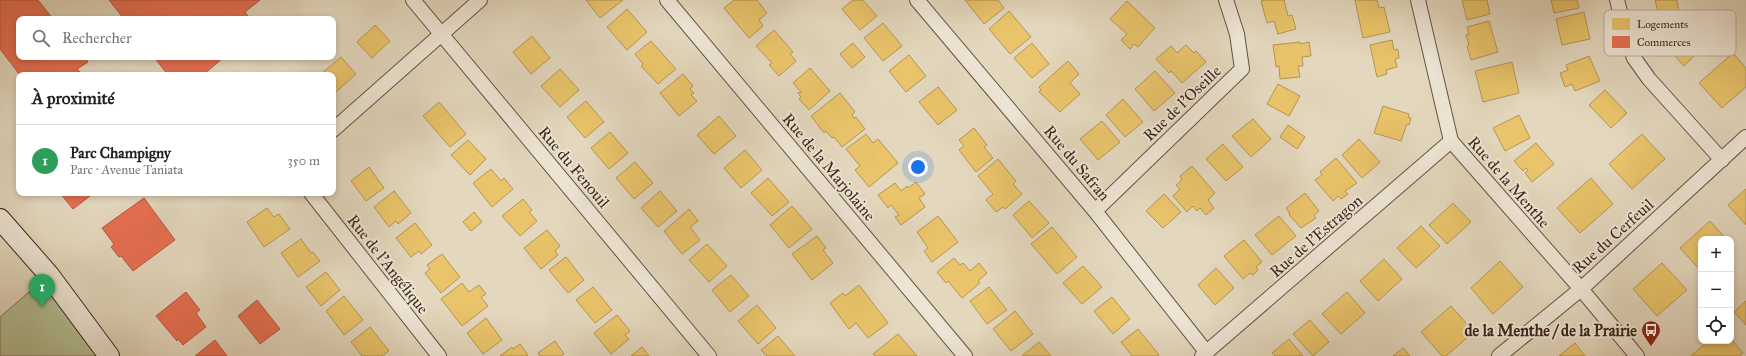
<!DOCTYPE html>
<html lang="fr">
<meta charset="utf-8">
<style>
:root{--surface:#fff;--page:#f6f6f6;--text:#202124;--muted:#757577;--line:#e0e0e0;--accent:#1a73e8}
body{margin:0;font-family:"IM FELL Great Primer",serif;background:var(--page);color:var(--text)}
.controls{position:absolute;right:12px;bottom:12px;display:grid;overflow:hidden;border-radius:8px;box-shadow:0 2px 6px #0003}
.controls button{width:36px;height:36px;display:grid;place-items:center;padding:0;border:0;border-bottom:1px solid var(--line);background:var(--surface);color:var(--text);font:20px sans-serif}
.you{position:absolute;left:918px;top:167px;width:14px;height:14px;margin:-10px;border:3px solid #fff;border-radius:50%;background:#1a73e8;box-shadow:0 0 0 6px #1a73e833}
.badge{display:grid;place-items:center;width:26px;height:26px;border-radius:50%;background:var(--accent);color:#fff;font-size:13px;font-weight:700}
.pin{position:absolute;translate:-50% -33px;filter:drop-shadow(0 1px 2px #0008)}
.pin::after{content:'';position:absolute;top:21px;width:14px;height:12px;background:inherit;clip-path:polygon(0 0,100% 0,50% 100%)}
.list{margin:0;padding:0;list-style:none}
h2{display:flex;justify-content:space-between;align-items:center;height:52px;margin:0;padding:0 16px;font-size:17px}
h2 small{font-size:13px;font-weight:400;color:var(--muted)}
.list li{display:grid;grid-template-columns:26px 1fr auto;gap:12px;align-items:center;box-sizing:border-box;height:72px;padding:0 16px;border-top:1px solid var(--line)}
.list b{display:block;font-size:15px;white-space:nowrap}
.list p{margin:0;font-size:13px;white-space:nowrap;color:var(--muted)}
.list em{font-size:13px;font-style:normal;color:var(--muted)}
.icon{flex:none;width:22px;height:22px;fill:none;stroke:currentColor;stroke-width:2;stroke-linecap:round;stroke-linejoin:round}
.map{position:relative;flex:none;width:1746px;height:356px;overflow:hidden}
.search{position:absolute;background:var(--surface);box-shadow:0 2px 6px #0003;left:16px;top:16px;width:320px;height:44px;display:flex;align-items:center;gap:10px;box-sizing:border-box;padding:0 14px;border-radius:8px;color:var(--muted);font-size:15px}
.panel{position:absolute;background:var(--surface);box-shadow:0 2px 6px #0003;left:16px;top:72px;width:320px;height:124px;border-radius:8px}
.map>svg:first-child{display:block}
.green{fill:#b3be92;stroke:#787257}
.homes{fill:#e9c46a;stroke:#b59553}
.shops{fill:#e76f51;stroke:#b45941}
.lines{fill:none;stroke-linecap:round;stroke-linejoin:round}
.minor-casing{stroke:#665244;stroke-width:16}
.secondary-casing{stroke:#3c261c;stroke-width:22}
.minor{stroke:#ede5d4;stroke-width:14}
.secondary{stroke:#ede5d4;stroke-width:20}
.labels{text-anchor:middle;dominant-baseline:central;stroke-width:4;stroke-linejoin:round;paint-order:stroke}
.street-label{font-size:16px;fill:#3c261c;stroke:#ede5d4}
.poi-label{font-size:16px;font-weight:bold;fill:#3c261c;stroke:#ede5d4;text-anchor:end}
.key{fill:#ede5d4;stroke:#b8ac9d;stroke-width:1}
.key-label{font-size:11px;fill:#3c261c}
</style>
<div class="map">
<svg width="1746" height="356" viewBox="0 0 1746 356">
<rect width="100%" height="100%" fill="#e3d7bd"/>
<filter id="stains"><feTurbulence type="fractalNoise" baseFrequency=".005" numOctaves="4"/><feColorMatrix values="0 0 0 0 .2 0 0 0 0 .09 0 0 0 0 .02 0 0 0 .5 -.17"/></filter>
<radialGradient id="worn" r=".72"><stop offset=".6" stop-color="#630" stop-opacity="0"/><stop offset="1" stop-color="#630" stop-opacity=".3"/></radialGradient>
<path class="green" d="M49,275L108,356H0V317Z"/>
<path class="homes" d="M586,0H623L600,18Z
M734,0H757L767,13L759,20L763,26L749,38L724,8Z
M853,0H863L877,16L860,30L842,9Z
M965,0H998L1004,8L984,24Z
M1264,0H1284L1288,16L1292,15L1296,29L1278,34L1274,21L1267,23L1261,1Z
M1355,0H1377L1379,8L1384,7L1390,32L1363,38Z
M1462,0H1487L1490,14L1467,20Z
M1551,0H1577L1579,8L1554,13Z
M1655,0H1677L1679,12L1659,16Z
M1127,1L1155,28L1138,47L1134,44L1130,49L1121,40L1127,34L1110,19Z
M627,9L647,32L627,50L607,27Z
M1009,11L1031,37L1010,54L989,29Z
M1584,12L1590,39L1562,45L1556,19Z
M1683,17L1707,43L1684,66L1674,55L1677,52L1662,36Z
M1489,21L1498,52L1471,60L1467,46L1469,45L1466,35L1469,34L1467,27Z
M883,23L902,46L883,61L864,38Z
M375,25L390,41L372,58L357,42Z
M774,30L793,52L790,54L796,61L779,76L769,65L772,63L756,46Z
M532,36L550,58L531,74L513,52Z
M1392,40L1394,50L1398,49L1399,58L1395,59L1397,67L1386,70L1387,74L1377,77L1370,45Z
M651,41L676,69L658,84L641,66L643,64L635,54Z
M1300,42V44L1309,42L1311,56L1302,57L1303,66H1298L1300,77L1280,79L1279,66L1276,67L1273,45Z
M853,43L865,57L852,68L840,54Z
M1032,43L1049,64L1032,78L1014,58Z
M1186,45L1194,53L1196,51L1206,62L1182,83L1171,71L1169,73L1156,59L1171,46L1177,53Z
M1733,53L1746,68V87L1722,108L1699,83Z
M909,55L926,76L906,92L889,71Z
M1589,56L1600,81L1575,91L1572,84L1565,87L1560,73L1568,70L1566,65Z
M341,57L356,74L336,92L333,88V75L321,74Z
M1068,61L1079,74L1070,83L1080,94L1060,112L1039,92L1041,90L1039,87Z
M1512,62L1519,93L1483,102L1475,71Z
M810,68L830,91L809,110L799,99L801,97L798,93L801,92L793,83Z
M560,69L579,90L560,107L541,86Z
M1155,71L1175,93L1154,111L1135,89Z
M683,74L693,86L690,89L694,93L691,95L697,101L679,116L660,93Z
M1278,84L1300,96L1289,116L1267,104Z
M938,87L957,110L938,125L919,102Z
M1605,90L1627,113L1611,128L1589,105Z
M840,93L855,112L852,115L854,118L856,117L865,129L842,147L834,137L832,138L826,131L824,133L811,116Z
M1123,99L1143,122L1125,137L1106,115Z
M586,101L604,122L585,138L567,117Z
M439,102L466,134L450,147L423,116Z
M1383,106L1409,114L1408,117L1411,118L1409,125L1407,124L1401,141L1374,133Z
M1519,115L1530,138L1505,151L1493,128Z
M719,116L736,136L714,154L697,135Z
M1253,119L1271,139L1251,157L1232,136Z
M1102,121L1120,142L1098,160L1080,139Z
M1288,125L1305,137L1297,149L1280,137Z
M974,128L987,145L984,147L993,158L976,172L959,150L964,146L959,140Z
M610,132L628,153L609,169L591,148Z
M866,134L873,143L878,139L898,163L869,187L855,170L860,166L846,149Z
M1642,134L1665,159L1632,189L1609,164Z
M1359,139L1380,162L1362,178L1342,155Z
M468,140L486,159L470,175L451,155Z
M1536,143L1554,164L1532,182L1525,173L1528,170L1526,168L1523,171L1514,161Z
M1223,144L1243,167L1226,181L1206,159Z
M745,150L762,170L741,188L724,168Z
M1336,158L1357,183L1345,191L1348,194L1341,199L1338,196L1333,201L1315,180L1322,175L1320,172Z
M998,159L1016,181L1013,184L1022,194L1005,209L1003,207L996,212L986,200L993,194L978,176Z
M635,162L653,183L634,199L616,178Z
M1192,166L1215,193L1208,200L1214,208L1206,215L1200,208L1197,211L1193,206L1187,212L1173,196L1180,189L1176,185L1182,180L1180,176Z
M369,167L384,188L366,201L351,181Z
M491,169L501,181L504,178L513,189L492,207L473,183Z
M768,178L789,202L772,216L751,193Z
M1591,178L1613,204L1580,233L1557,208Z
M916,182L925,194L919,198L925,207L901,225L895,217L899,215L891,205L888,208L878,195L895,183L901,191L907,186L908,188Z
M1746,189V225L1728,205Z
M394,191L411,213L398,224L396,221L389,227L374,207Z
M660,191L677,211L658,227L641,208Z
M1305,193L1319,211L1314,215L1316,218L1301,228L1289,215L1290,214L1286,208Z
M1164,194L1181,212L1163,228L1146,211Z
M523,199L532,210L529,212L537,221L520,236L502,216Z
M1029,201L1049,223L1032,238L1013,215Z
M1453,203L1471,222L1447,244L1429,225Z
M792,206L812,229L789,248L770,225Z
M267,208L274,217L279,214L290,229L264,247L247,222Z
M689,209L698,221L690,227L700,240L682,254L664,231Z
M474,212L482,222L471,231L463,222Z
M938,216L958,242L932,262L924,251L928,248L917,232Z
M1279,216L1296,236L1272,255L1255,235Z
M1710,221L1726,239H1701V271L1680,248Z
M415,223L432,245L421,254L419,251L411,257L396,238Z
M1421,226L1440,246L1416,268L1397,248Z
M1052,227L1077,257L1057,274L1031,244Z
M547,230L560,246L555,251L558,255L541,269L524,248Z
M817,236L826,248L823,250L833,263L812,280L792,254Z
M301,239L311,253L313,252L320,261L298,277L281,253Z
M1244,240L1262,262L1256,267L1258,270L1253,275L1250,273L1243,279L1224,256Z
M707,244L727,266L709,282L689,260Z
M442,254L460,277L441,293L425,273L430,269L427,265Z
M566,257L584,280L568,293L549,270Z
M954,258L960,265L963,263L970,271L979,263L987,273L978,281L980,283L962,298L948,281L946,283L937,272Z
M1384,259L1402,279L1378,301L1360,281Z
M1500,261L1523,287L1493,314L1471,288Z
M1662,263L1687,290L1657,316L1633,289Z
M1083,266L1102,287L1082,304L1063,283Z
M1216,268L1234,288L1215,305L1198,285Z
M326,272L340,290L321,306L306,287Z
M731,275L749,296L730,312L712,290Z
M462,283L469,292L479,285L486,294L481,297L488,306L462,326L441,299Z
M859,285L888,323L868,338L856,323L849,329L830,303L843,293L845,296Z
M593,287L612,310L595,323L576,300Z
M989,287L1007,310L987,324L970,301Z
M1347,292L1365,313L1341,334L1322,314Z
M344,296L363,320L344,335L326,311Z
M1112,297L1130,319L1113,334L1094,311Z
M1746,301V325L1734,312Z
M757,305L776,328L758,344L738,321Z
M1451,306L1474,332L1446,356H1442L1421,332Z
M1015,311L1033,334L1011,351L993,329Z
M617,315L630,331L625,335L629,339L611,354L594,333Z
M486,318L502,340L483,354L467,333Z
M1310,320L1329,342L1313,356L1293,334Z
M370,327L389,351L382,356H362L351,342Z
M1138,329L1159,355L1157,356H1132L1121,342Z
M898,334L917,356H875L873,354Z
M778,336L795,356H767L761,350Z
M1289,339L1303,356H1275L1272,353Z
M1731,339L1743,353L1740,356H1691L1708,341H1731Z
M555,341L564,354L561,356H540L538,353Z
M1039,342L1051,356H1022Z
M1575,343L1585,356H1559Z
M520,344L528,355L527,356H500L512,347L513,349Z
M642,347L649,356H631Z
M1403,348L1410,356H1393Z"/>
<path class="shops" d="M0,0H38L53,19H19V57H84L88,62L77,69L82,74L20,75L0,49Z
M109,0H260L245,12L250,19H124Z
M154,57H224L203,75H168Z
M60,193H94L73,209Z
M144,198L175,240L133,271L121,256L119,257L111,247L114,244L102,228Z
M186,292L200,310L196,313L206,327L183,345L178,339L177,341L156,316Z
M257,300L280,329L260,344L238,316Z
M215,340L227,356H195Z"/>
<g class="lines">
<g class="minor-casing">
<path id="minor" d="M413,0L709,356
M667,0L965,356
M917,0L1095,211L1207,353
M1418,0L1451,141L1581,289L1637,356
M1617,0L1626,35L1634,58L1649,79L1722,160
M333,130L480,0
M311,193L439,356
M1095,211L1242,69L1237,34L1226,0
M1202,356L1451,141
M1499,356L1581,289L1746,137"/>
</g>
<g class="secondary-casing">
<path id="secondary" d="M0,219L49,275L109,356"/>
</g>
<use href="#minor" class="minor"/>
<use href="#secondary" class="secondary"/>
</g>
<defs>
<g id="bus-pin" transform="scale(1)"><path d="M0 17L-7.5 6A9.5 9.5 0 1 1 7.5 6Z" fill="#8f2418" stroke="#ede5d4"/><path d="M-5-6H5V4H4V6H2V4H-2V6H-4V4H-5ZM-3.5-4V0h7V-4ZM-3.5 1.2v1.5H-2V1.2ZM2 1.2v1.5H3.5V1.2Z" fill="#fff"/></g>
</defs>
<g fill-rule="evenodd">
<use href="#bus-pin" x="1651" y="330"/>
</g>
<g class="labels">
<g class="street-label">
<text transform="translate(1182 103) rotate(-44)">Rue de l'Oseille</text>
<text transform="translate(1077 163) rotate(50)">Rue du Safran</text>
<text transform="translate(574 167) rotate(50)">Rue du Fenouil</text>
<text transform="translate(829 167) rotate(50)">Rue de la Marjolaine</text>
<text transform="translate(1509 182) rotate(49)">Rue de la Menthe</text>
<text transform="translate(1316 236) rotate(-41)">Rue de l'Estragon</text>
<text transform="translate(1613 236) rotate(-42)">Rue du Cerfeuil</text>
<text transform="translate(388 264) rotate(52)">Rue de l'Angélique</text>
</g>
<g class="poi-label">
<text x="1637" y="330">de la Menthe / de la Prairie</text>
</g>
</g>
<rect x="1604" y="10" width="132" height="46" rx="6" class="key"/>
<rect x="1612" y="18" width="18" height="12" fill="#e9c46a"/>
<rect x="1612" y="36" width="18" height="12" fill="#e76f51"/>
<g class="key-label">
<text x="1637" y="28">Logements</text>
<text x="1637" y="46">Commerces</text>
</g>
<rect width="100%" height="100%" filter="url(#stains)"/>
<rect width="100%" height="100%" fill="url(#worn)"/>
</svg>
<div class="controls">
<button>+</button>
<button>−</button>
<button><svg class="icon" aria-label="locate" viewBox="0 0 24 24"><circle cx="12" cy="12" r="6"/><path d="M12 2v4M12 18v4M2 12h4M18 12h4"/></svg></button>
</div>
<div class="you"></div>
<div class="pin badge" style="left:42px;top:307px;background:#2e9e5b">1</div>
<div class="search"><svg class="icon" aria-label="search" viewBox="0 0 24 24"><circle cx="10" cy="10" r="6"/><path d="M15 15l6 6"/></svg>Rechercher</div>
<section class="panel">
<h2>À proximité<small></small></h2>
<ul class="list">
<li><span class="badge" style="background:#2e9e5b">1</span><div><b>Parc Champigny</b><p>Parc · Avenue Taniata</p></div><em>350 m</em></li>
</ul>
</section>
</div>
